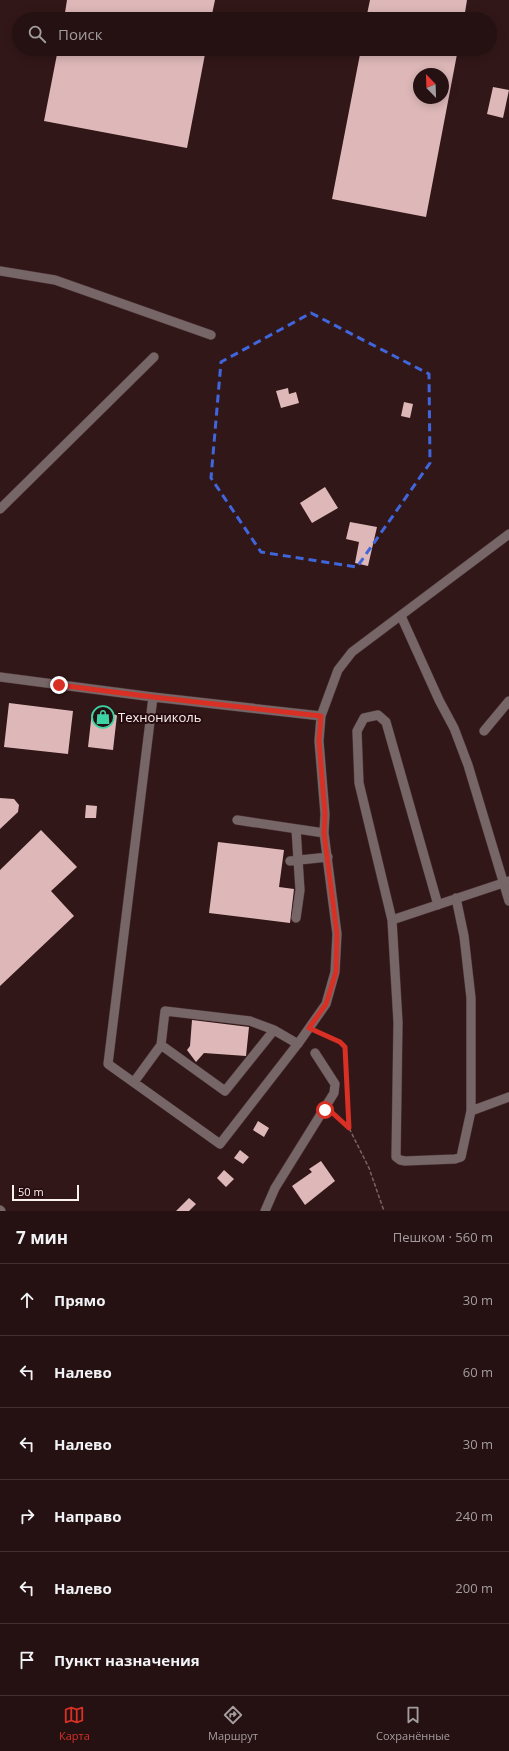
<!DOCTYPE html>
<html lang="ru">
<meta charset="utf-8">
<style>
:root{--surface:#261112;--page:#2e1a1b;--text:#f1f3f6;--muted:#a49d9f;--line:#423132;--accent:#d93025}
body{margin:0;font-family:"Open Sans",sans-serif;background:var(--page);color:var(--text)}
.compass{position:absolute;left:413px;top:68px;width:36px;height:36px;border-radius:50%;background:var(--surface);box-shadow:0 2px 10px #0003;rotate:337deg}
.scale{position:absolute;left:12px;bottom:10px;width:67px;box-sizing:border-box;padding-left:4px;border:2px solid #fdf0f0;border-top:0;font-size:11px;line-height:14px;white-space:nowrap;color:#fdf0f0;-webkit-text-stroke:3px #270d0f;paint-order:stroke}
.stop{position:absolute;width:12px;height:12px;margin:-9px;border:3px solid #d93025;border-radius:50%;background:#fff}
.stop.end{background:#d93025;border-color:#fff;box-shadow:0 1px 4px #0008}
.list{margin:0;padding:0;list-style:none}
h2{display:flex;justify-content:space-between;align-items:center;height:52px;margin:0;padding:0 16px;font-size:17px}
h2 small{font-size:13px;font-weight:400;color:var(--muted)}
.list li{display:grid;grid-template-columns:26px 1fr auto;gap:12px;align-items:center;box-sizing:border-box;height:72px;padding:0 16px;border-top:1px solid var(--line)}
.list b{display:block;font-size:15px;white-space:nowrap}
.list em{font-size:13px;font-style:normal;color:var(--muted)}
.icon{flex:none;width:22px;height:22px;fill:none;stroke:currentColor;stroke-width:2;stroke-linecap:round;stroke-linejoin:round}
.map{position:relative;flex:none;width:509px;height:1211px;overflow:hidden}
.search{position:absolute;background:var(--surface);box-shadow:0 2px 10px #0003;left:12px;right:12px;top:12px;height:44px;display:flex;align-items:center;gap:10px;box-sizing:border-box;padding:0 14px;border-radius:22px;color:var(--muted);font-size:15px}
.sheet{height:484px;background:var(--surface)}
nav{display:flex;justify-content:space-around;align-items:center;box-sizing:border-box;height:56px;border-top:1px solid var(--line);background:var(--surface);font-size:11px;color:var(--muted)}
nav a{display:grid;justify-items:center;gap:2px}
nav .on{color:var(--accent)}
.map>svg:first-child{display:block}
.building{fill:#deb8b9;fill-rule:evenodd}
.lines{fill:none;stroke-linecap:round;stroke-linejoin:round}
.minor-casing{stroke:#4e3536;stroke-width:10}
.path{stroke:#796363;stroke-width:1.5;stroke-dasharray:4 2;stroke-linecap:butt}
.minor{stroke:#766667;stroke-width:9}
.route{stroke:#d93025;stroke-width:5}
.marked{fill:none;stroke:#3f66dc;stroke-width:3;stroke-dasharray:8 5;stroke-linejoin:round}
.labels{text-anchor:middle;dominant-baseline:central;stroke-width:4;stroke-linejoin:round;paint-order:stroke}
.poi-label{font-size:13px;fill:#fdf0f0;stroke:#270d0f;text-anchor:start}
</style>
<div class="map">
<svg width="509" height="1211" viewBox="0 0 509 1211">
<rect width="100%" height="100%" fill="#321718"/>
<path class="building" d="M67,0H215L211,19H64Z
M370,0H467L464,19H366Z
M58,49H206L187,148L44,121Z
M361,49H458L426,217L332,199ZM419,74H443V98H419Z
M493,87L509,90L503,118L487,114Z
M288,388L289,394L296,392L299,403L281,408L276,391Z
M404,402L413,404L410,418L401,416Z
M325,487L338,508L312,523L300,503Z
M350,522L377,527L368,566L355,563L359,542L346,539Z
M9,703L73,711L68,754L4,747Z
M92,712L117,715L113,750L88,747Z
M0,798L14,799L19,805L18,812L0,829Z
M86,805L97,806L96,818H85Z
M41,830L77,867L51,891L74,916L0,986V870Z
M218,842L284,850L279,887L294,889L290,923L209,913Z
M192,1020L249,1027L246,1056L204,1053L196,1062L187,1050L190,1046Z
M258,1121L269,1128L264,1137L253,1130Z
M240,1150L249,1157L243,1164L234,1158Z
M321,1161L335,1181L305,1205L292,1186L312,1172L309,1169Z
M224,1170L234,1179L226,1187L217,1178Z
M189,1198L196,1204L189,1211H176Z"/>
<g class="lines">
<g class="minor-casing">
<path id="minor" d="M0,271L55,280L211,335
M0,509L154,357
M401,616L439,700L454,728L468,765L509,901
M0,677L153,697L321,716
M153,697L108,1064L220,1144L300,1041L326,1004L335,972L337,934L324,833L325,814L319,741L321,716L338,670L352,652L509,534
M484,731L509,701
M237,820L324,833
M290,861L328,857
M509,881L392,920L398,1022L396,1157L400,1160L405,1161L455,1159L461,1157L471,1111L509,1097
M456,898L464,936L471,998V1111
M296,918L300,890L296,829
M392,920L359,783L357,731L364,718L378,715L386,722L438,905
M161,1045L165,1011L250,1021L274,1030
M134,1082L161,1045L225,1091L274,1030L298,1044
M0,1210L1,1211
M265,1211L275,1188L334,1093L335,1084L315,1053"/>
</g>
<path class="path" d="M318,1032L340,1042L345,1047L349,1128
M332,1112L349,1128L369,1168L384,1211"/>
<use href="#minor" class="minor"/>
</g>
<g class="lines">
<path class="route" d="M59,685L153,697L321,716L319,741L325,814L324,833L337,934L336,972L326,1004L309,1028L340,1042L345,1047L349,1128L326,1107L325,1110"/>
</g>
<path class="marked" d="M311,313L429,374L430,463L357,567L261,552L211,478L221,362Z"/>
<defs>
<g id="shop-ring" transform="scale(1.15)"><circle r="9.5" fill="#270d0f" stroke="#3cd4a4" stroke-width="1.5"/><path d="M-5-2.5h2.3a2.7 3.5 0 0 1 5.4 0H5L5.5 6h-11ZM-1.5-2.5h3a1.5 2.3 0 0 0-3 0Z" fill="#3cd4a4"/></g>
</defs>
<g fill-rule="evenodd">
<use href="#shop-ring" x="103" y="717"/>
</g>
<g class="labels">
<g class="poi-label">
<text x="118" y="717">Технониколь</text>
</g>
</g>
</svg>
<svg class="compass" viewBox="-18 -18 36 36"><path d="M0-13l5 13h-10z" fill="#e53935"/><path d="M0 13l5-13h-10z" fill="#a49d9f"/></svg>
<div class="scale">50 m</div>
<div class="stop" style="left:325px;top:1110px"></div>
<div class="stop end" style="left:59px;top:685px"></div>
<div class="search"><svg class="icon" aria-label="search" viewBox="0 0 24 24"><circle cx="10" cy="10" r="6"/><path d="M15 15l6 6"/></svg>Поиск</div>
</div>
<section class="sheet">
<h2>7 мин<small>Пешком · 560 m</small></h2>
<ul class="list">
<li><svg class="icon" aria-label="ahead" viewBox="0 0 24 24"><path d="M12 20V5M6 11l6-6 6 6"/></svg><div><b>Прямо</b></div><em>30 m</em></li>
<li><svg class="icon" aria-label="left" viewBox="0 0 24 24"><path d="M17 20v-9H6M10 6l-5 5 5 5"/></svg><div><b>Налево</b></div><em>60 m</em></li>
<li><svg class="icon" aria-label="left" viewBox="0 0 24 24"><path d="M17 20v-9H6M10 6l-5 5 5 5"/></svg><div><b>Налево</b></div><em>30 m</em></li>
<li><svg class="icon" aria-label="right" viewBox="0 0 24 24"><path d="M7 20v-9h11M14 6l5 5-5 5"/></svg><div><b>Направо</b></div><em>240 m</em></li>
<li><svg class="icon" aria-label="left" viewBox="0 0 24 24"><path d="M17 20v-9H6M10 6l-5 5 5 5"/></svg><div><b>Налево</b></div><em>200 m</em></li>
<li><svg class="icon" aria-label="arrive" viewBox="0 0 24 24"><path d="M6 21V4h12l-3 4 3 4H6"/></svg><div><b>Пункт назначения</b></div></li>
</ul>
</section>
<nav>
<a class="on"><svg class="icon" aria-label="map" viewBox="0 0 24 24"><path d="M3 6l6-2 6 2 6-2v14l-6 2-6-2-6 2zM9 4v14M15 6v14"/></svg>Карта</a>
<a><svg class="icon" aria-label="directions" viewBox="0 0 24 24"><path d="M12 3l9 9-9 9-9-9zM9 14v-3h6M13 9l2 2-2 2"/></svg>Маршрут</a>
<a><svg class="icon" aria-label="saved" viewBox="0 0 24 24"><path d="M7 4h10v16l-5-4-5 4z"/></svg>Сохранённые</a>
</nav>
